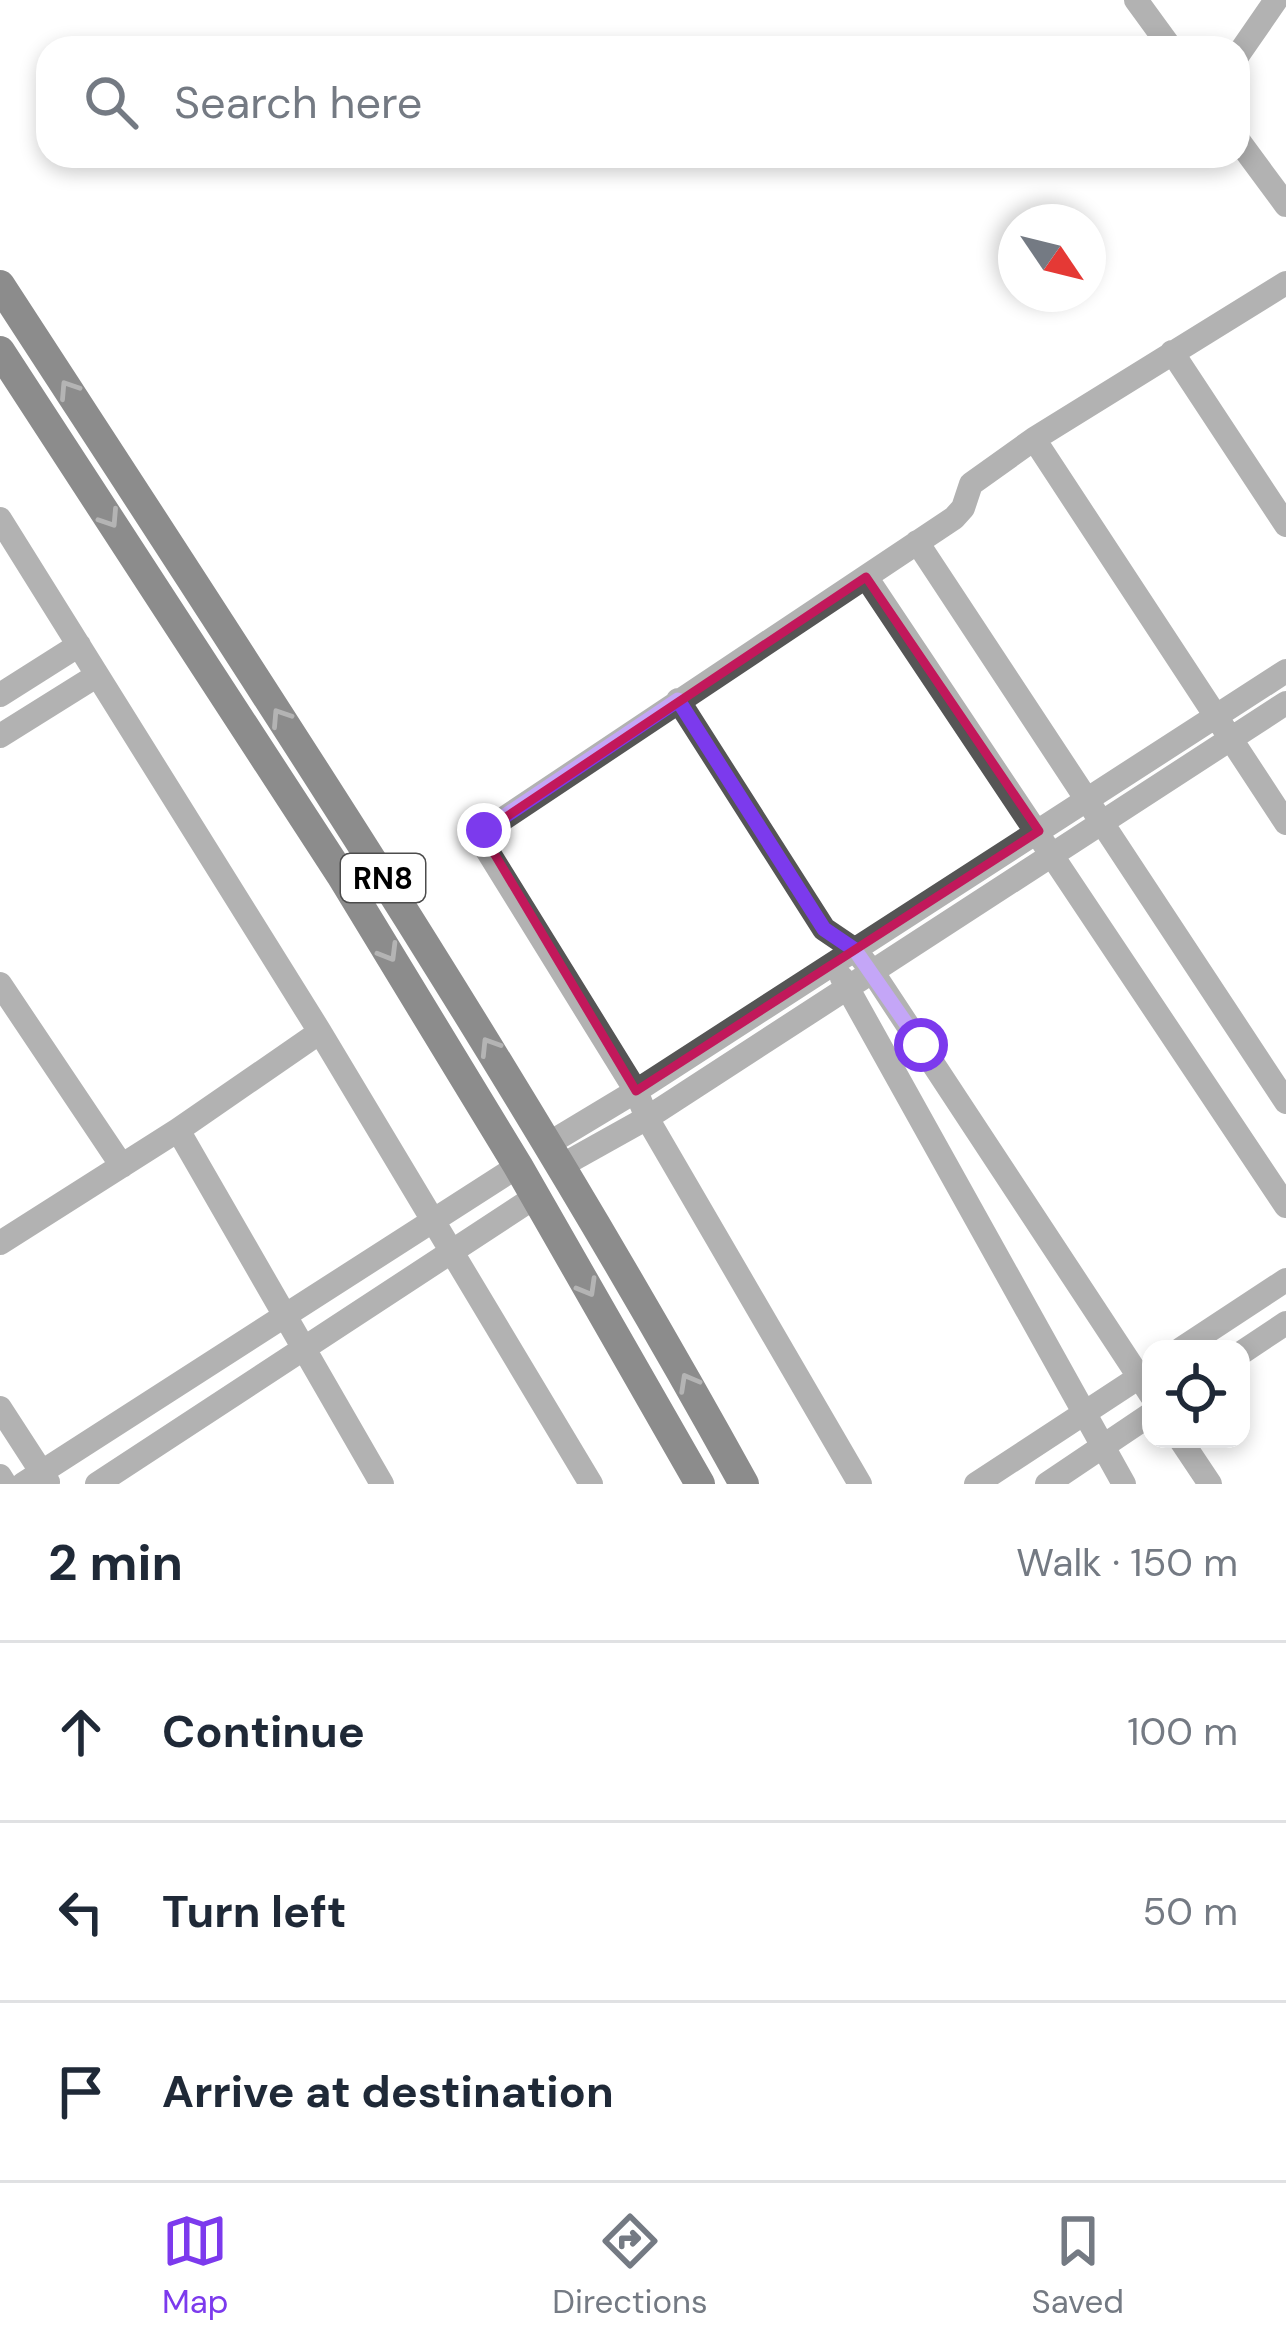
<!DOCTYPE html>
<meta charset="utf-8">
<style>
:root{--surface:#fff;--page:#f6f6f7;--text:#1f2937;--muted:#747a83;--line:#e0e1e3;--accent:#7c3aed}
body{margin:0;font-family:"DM Sans",sans-serif;background:var(--page);color:var(--text)}
.controls{position:absolute;right:36px;bottom:36px;display:grid;overflow:hidden;border-radius:24px;box-shadow:0 6px 18px #0003}
.controls button{width:108px;height:108px;display:grid;place-items:center;padding:0;border:0;border-bottom:3px solid var(--line);background:var(--surface);color:var(--text);font:60px sans-serif}
.compass{position:absolute;left:998px;top:204px;width:108px;height:108px;border-radius:50%;background:var(--surface);box-shadow:0 6px 18px #0003;rotate:125deg}
.stop{position:absolute;width:36px;height:36px;margin:-27px;border:9px solid #7c3aed;border-radius:50%;background:#fff}
.stop.end{background:#7c3aed;border-color:#fff;box-shadow:0 3px 12px #0008}
.list{margin:0;padding:0;list-style:none}
h2{display:flex;justify-content:space-between;align-items:center;height:156px;margin:0;padding:0 48px;font-size:51px}
h2 small{font-size:39px;font-weight:400;color:var(--muted)}
.list li{display:grid;grid-template-columns:78px 1fr auto;gap:36px;align-items:center;box-sizing:border-box;height:180px;padding:0 48px;border-top:3px solid var(--line)}
.list b{display:block;font-size:45px;white-space:nowrap}
.list em{font-size:39px;font-style:normal;color:var(--muted)}
.icon{flex:none;width:66px;height:66px;fill:none;stroke:currentColor;stroke-width:2;stroke-linecap:round;stroke-linejoin:round}
.map{position:relative;flex:none;width:1286px;height:1484px;overflow:hidden}
.search{position:absolute;background:var(--surface);box-shadow:0 6px 18px #0003;left:36px;right:36px;top:36px;height:132px;display:flex;align-items:center;gap:30px;box-sizing:border-box;padding:0 42px;border-radius:36px;color:var(--muted);font-size:45px}
.sheet{height:696px;background:var(--surface)}
nav{display:flex;justify-content:space-around;align-items:center;box-sizing:border-box;height:168px;border-top:3px solid var(--line);background:var(--surface);font-size:33px;color:var(--muted)}
nav a{display:grid;justify-items:center;gap:6px}
nav .on{color:var(--accent)}
.map>svg:first-child{display:block}
.lines{fill:none;stroke-linecap:round;stroke-linejoin:round}
.minor{stroke:#555;stroke-width:24}
.primary{stroke:#000;stroke-width:30}
.oneway{stroke:#595959}
.route{stroke:#7c3aed;stroke-width:15}
.marked{fill:none;stroke:#c2185b;stroke-width:9;stroke-linejoin:round}
.labels{text-anchor:middle;dominant-baseline:central;stroke-width:9;stroke-linejoin:round;paint-order:stroke}
.shield{fill:#fff;stroke:#4c4c4c;stroke-width:3}
.shield-label{font-size:30px;font-weight:bold;fill:#000}
</style>
<div class="map">
<svg width="1286" height="1484" viewBox="0 0 1286 1484">
<rect width="100%" height="100%" fill="#fff"/>
<g class="lines">
<path class="minor" d="M1136,0L1171,48
M1238,55L1276,0
M1238,140L1286,205
M1172,352L1286,525
M1034,439L1286,823
M0,519L320,1032L591,1484
M917,542L1286,1102
M866,577L1286,1206
M0,695L79,645
M678,700L824,929L855,950L872,971L1151,1395
M0,736L96,676
M842,978L1124,1484
M0,984L122,1166
M178,1130L382,1484
M548,1144L636,1091L1286,671
M561,1166L647,1118L1286,703
M0,1243L178,1130L320,1032
M1181,1349L1286,1280
M1241,1353L1286,1323
M0,1408L48,1482
M1180,1439L1210,1484
M0,1476L5,1484
M23,1484L518,1166
M97,1484L535,1197
M860,1484L647,1118L636,1091L482,842V833L954,518L963,508L971,484L1034,439L1286,283
M976,1484L1150,1370
M1047,1484L1151,1414"/>
<path class="primary" d="M0,285C256,679 517,1072 744,1484
M0,351L341,875L518,1166L700,1484"/>
</g>
<defs><path id="oneway-chevron" d="M-2-3.5L2.5 0L-2 3.5" fill="none" stroke-width="1.6" stroke-linecap="round" stroke-linejoin="round" transform="scale(3)"/></defs>
<g class="oneway">
<use href="#oneway-chevron" transform="translate(68 389) rotate(-123)"/>
<use href="#oneway-chevron" transform="translate(110 519) rotate(57)"/>
<use href="#oneway-chevron" transform="translate(280 717) rotate(-123)"/>
<use href="#oneway-chevron" transform="translate(389 953) rotate(59)"/>
<use href="#oneway-chevron" transform="translate(489 1046) rotate(-122)"/>
<use href="#oneway-chevron" transform="translate(588 1288) rotate(60)"/>
<use href="#oneway-chevron" transform="translate(688 1382) rotate(-119)"/>
</g>
<g class="lines">
<path class="route" d="M484,830L678,700L824,929L855,950L921,1045"/>
</g>
<path d="M0 0H1286V1484H0ZM866,577L1039,831L636,1091L482,833Z" fill="#fff" fill-opacity=".55" fill-rule="evenodd"/>
<path class="marked" d="M866,577L1039,831L636,1091L482,833Z"/>
<g class="labels">
<rect class="shield" x="341" y="854" width="84" height="48" rx="9"/>
<g class="shield-label">
<text x="383" y="878">RN8</text>
</g>
</g>
</svg>
<div class="controls">
<button><svg class="icon" aria-label="locate" viewBox="0 0 24 24"><circle cx="12" cy="12" r="6"/><path d="M12 2v4M12 18v4M2 12h4M18 12h4"/></svg></button>
</div>
<svg class="compass" viewBox="-18 -18 36 36"><path d="M0-13l5 13h-10z" fill="#e53935"/><path d="M0 13l5-13h-10z" fill="#747a83"/></svg>
<div class="stop" style="left:921px;top:1045px"></div>
<div class="stop end" style="left:484px;top:830px"></div>
<div class="search"><svg class="icon" aria-label="search" viewBox="0 0 24 24"><circle cx="10" cy="10" r="6"/><path d="M15 15l6 6"/></svg>Search here</div>
</div>
<section class="sheet">
<h2>2 min<small>Walk · 150 m</small></h2>
<ul class="list">
<li><svg class="icon" aria-label="ahead" viewBox="0 0 24 24"><path d="M12 20V5M6 11l6-6 6 6"/></svg><div><b>Continue</b></div><em>100 m</em></li>
<li><svg class="icon" aria-label="left" viewBox="0 0 24 24"><path d="M17 20v-9H6M10 6l-5 5 5 5"/></svg><div><b>Turn left</b></div><em>50 m</em></li>
<li><svg class="icon" aria-label="arrive" viewBox="0 0 24 24"><path d="M6 21V4h12l-3 4 3 4H6"/></svg><div><b>Arrive at destination</b></div></li>
</ul>
</section>
<nav>
<a class="on"><svg class="icon" aria-label="map" viewBox="0 0 24 24"><path d="M3 6l6-2 6 2 6-2v14l-6 2-6-2-6 2zM9 4v14M15 6v14"/></svg>Map</a>
<a><svg class="icon" aria-label="directions" viewBox="0 0 24 24"><path d="M12 3l9 9-9 9-9-9zM9 14v-3h6M13 9l2 2-2 2"/></svg>Directions</a>
<a><svg class="icon" aria-label="saved" viewBox="0 0 24 24"><path d="M7 4h10v16l-5-4-5 4z"/></svg>Saved</a>
</nav>
